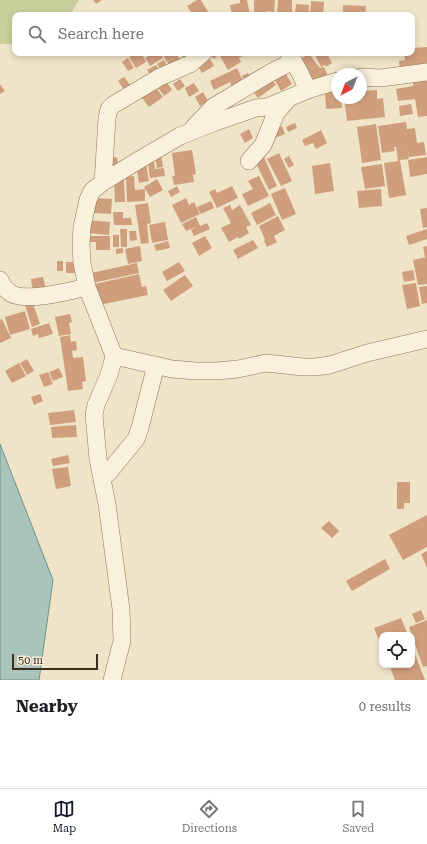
<!DOCTYPE html>
<style>
:root{--surface:#fff;--page:#f2f2f2;--text:#202124;--muted:#757577;--line:#e0e0e0;--accent:#111827}
body{margin:0;font-family:"Roboto Serif",serif;background:var(--page);color:var(--text)}
.controls{position:absolute;right:12px;bottom:12px;display:grid;overflow:hidden;border-radius:8px;box-shadow:0 2px 6px #0003}
.controls button{width:36px;height:36px;display:grid;place-items:center;padding:0;border:0;border-bottom:1px solid var(--line);background:var(--surface);color:var(--text);font:20px sans-serif}
.compass{position:absolute;left:331px;top:68px;width:36px;height:36px;border-radius:50%;background:var(--surface);box-shadow:0 2px 6px #0003;rotate:222deg}
.scale{position:absolute;left:12px;bottom:10px;width:86px;box-sizing:border-box;padding-left:4px;border:2px solid #3d2e20;border-top:0;font-size:11px;line-height:14px;white-space:nowrap;color:#3d2e20;-webkit-text-stroke:3px #f7eed8;paint-order:stroke}
.list{margin:0;padding:0;list-style:none}
h2{display:flex;justify-content:space-between;align-items:center;height:52px;margin:0;padding:0 16px;font-size:17px}
h2 small{font-size:13px;font-weight:400;color:var(--muted)}
.icon{flex:none;width:22px;height:22px;fill:none;stroke:currentColor;stroke-width:2;stroke-linecap:round;stroke-linejoin:round}
.map{position:relative;flex:none;width:427px;height:680px;overflow:hidden}
.search{position:absolute;background:var(--surface);box-shadow:0 2px 6px #0003;left:12px;right:12px;top:12px;height:44px;display:flex;align-items:center;gap:10px;box-sizing:border-box;padding:0 14px;border-radius:8px;color:var(--muted);font-size:15px}
.sheet{height:108px;background:var(--surface)}
nav{display:flex;justify-content:space-around;align-items:center;box-sizing:border-box;height:56px;border-top:1px solid var(--line);background:var(--surface);font-size:11px;color:var(--muted)}
nav a{display:grid;justify-items:center;gap:2px}
nav .on{color:var(--accent)}
.map>svg:first-child{display:block}
.green{fill:#c9cf9b}
.water{fill:#a9c4bc;stroke:#6f938a}
.building{fill:#cf9f7d}
.lines{fill:none;stroke-linecap:round;stroke-linejoin:round}
.minor-casing{stroke:#8d765c;stroke-width:18}
.minor{stroke:#faf1dc;stroke-width:17}
</style>
<div class="map">
<svg width="427" height="680" viewBox="0 0 427 680">
<rect width="100%" height="100%" fill="#f0e4c8"/>
<path class="green" d="M0,0H79L70,15H15V44H0Z"/>
<path class="water" d="M0,444L53,580L39,680H0Z"/>
<path class="building" d="M93,0H102L96,4Z
M197,0H201L210,15H193L187,6Z
M240,0H247L250,15H232L230,5L240,3Z
M254,0H275L274,12L267,11L266,15H254Z
M278,0H292V15H277Z
M311,1L324,2L323,15H310Z
M296,4L309,5V15H295Z
M343,5L366,6L365,15H343Z
M427,47V69L400,72L399,61L405,60L404,53H412V48Z
M137,53H141L146,62L136,68L129,57Z
M154,53H160L163,58L150,66L145,58Z
M168,53H176L182,63L171,69L163,55Z
M180,53H190L185,60Z
M210,53H218L219,55L213,59Z
M225,53H244L245,55L239,58L241,62L228,70L220,56Z
M314,53H327L332,63L326,67L325,65L321,67Z
M207,54L214,66L202,73L195,61Z
M309,54L320,68L324,67L328,76L308,86L298,60Z
M128,58L134,68L128,71L122,62Z
M164,60L170,71L164,75L157,64Z
M156,65L161,73L152,78L147,70Z
M237,68L244,83L232,88L230,82L214,90L210,81Z
M284,71L292,84L281,91L273,77Z
M248,73L252,80L245,83L242,76Z
M124,77L131,86L125,91L118,81Z
M270,77L276,85L258,98L252,90Z
M165,79L172,90L164,96L156,85Z
M180,79L185,86L178,91L173,84Z
M427,79V116L418,117L415,99L398,101L396,89L413,86V81Z
M194,83L199,91L189,97L185,88Z
M0,84L5,91L0,94Z
M154,85L163,97L149,107L140,95Z
M377,90V99L383,98L385,117L347,121L344,98H361V91Z
M337,91V98H341L342,108L326,109L325,92Z
M203,92L208,101L200,106L195,97Z
M411,104L413,114L400,116L399,106Z
M406,122L407,129L415,128L417,143L424,142L426,155L409,157L407,145L409,159L400,160L406,195L389,198L384,163L398,161L396,147H394L395,151L382,153L378,126Z
M295,123L297,128L288,132L286,127Z
M376,124L381,160L362,163L357,127Z
M282,126L285,134L275,138L271,131Z
M249,129L253,138L245,143L240,134Z
M321,130L327,143L316,149L313,143L305,146L302,140Z
M192,150L196,174L193,175L194,182L174,185L172,176H175L172,153Z
M279,153L292,181L281,186L267,159Z
M153,155L155,169L164,168L165,176L150,178L147,156Z
M161,155L163,167L157,168L155,156Z
M263,155L277,186L269,190L254,159Z
M289,156L294,165L289,168L284,159Z
M117,157L119,169L110,170L108,158Z
M427,157V174L410,177L408,160Z
M330,163L334,191L315,194L312,166Z
M146,164L149,181L139,183L136,165Z
M382,164L385,186L365,189L361,167Z
M134,176L135,190L145,189V201L127,202L126,177Z
M259,176L269,196L248,206L242,194L253,189L248,181Z
M157,179L163,190L150,197L144,187Z
M124,180L125,202H115L114,181Z
M177,186L180,192L171,197L168,191Z
M232,186L238,198L217,208L209,192L215,189L217,193Z
M285,188L296,214L282,220L271,194Z
M381,189L382,206L359,208L357,191Z
M95,198L112,199L111,214L94,213Z
M186,198L189,205L194,202L200,214L181,223L172,205Z
M211,201L214,208L201,214L197,207Z
M148,203L151,223L147,224L149,243L141,244L135,205Z
M270,203L276,215L257,225L251,213Z
M230,205L232,210L240,205L251,225L246,227L249,233L239,239L238,237L229,242L221,228L231,223L223,208Z
M427,208V227L423,228L420,209Z
M113,212H123V218H131L132,225H114Z
M278,216L285,230L274,236L277,242L267,247L264,241L265,240L259,226Z
M196,217L200,226L207,223L210,229L194,236L191,230L196,227L186,231L182,224Z
M88,220L110,222L109,235L87,233Z
M165,222L168,240L152,243L149,225Z
M120,229H127V247H121Z
M427,229V239L409,245L406,236Z
M129,231H136L137,240L130,241Z
M113,235H119V247H113Z
M87,236H110V250H96V242H87Z
M205,236L212,248L199,256L192,243Z
M253,240L258,248L238,259L233,250Z
M168,241L170,248L156,251L154,245Z
M140,246L142,261L128,264L125,249Z
M427,246V257H425L423,247Z
M123,248V253L116,254V249Z
M427,257V284L418,285L413,260Z
M57,261H63V271H57Z
M66,262H76V273H66Z
M179,262L185,271L167,281L162,272Z
M137,263L139,273L93,283L91,273Z
M413,270L415,280L404,282L402,272Z
M139,274L142,287L146,286L148,295L99,305L95,284Z
M185,275L193,286L171,301L163,290Z
M43,277L46,291L33,293L31,279Z
M416,283L420,306L407,309L402,285Z
M427,286V303L422,304L419,287Z
M32,300L40,324L32,327L24,302Z
M25,311L30,329L10,335L5,317Z
M70,314L72,322L69,323L71,334L59,336L55,317Z
M2,319L11,338L0,343V320Z
M49,323L53,334L39,338L38,334L33,336L31,329Z
M70,335L71,342L76,341L77,350L72,351L73,358L83,357L86,381L82,382L83,389L68,391L60,337Z
M27,359L34,371L27,375L20,363Z
M19,363L26,376L12,383L5,371Z
M59,368L63,377L53,381L49,372Z
M48,372L53,384L44,387L39,375Z
M40,394L43,401L34,405L31,397Z
M74,410L76,422L50,425L48,413Z
M76,425L77,437L52,438L51,427Z
M68,455L70,463L53,466L51,459Z
M68,467L71,486L56,489L52,469Z
M397,482H410V503H404V509H397Z
M427,515V547L403,560L389,535Z
M329,521L339,531L332,538L321,528Z
M427,551V568L421,554Z
M385,559L390,569L352,591L346,581Z
M421,610L425,619L416,623L412,614Z
M401,618L408,635H382V648L374,628Z
M427,620V666L423,667L409,627Z
M412,646L425,680H395L389,665H412Z"/>
<g class="lines">
<g class="minor-casing">
<path id="minor" d="M289,53L301,75L308,90
M361,77L381,78L427,72
M194,127L213,107L270,73L293,61
M249,161L263,145L276,113L289,98
M103,182L107,118L109,109L113,105L160,77L190,64L203,53
M0,280C2,285 7,291 12,294C28,302 70,291 87,287
M114,356L172,369L196,371H217L238,369L266,363L303,367H315L330,365L367,353L427,339
M102,479L109,472L136,439L140,428L156,365
M112,680L122,641L121,609L107,504L98,459L94,415L96,405L109,375L114,356L87,287L82,263L81,245L82,227L88,200L92,191L103,182L139,160L180,136L213,123L256,108L267,107L308,90L337,81"/>
</g>
<use href="#minor" class="minor"/>
</g>
</svg>
<div class="controls">
<button><svg class="icon" aria-label="locate" viewBox="0 0 24 24"><circle cx="12" cy="12" r="6"/><path d="M12 2v4M12 18v4M2 12h4M18 12h4"/></svg></button>
</div>
<svg class="compass" viewBox="-18 -18 36 36"><path d="M0-13l5 13h-10z" fill="#e53935"/><path d="M0 13l5-13h-10z" fill="#757577"/></svg>
<div class="scale">50 m</div>
<div class="search"><svg class="icon" aria-label="search" viewBox="0 0 24 24"><circle cx="10" cy="10" r="6"/><path d="M15 15l6 6"/></svg>Search here</div>
</div>
<section class="sheet">
<h2>Nearby<small>0 results</small></h2>
<ul class="list">
</ul>
</section>
<nav>
<a class="on"><svg class="icon" aria-label="map" viewBox="0 0 24 24"><path d="M3 6l6-2 6 2 6-2v14l-6 2-6-2-6 2zM9 4v14M15 6v14"/></svg>Map</a>
<a><svg class="icon" aria-label="directions" viewBox="0 0 24 24"><path d="M12 3l9 9-9 9-9-9zM9 14v-3h6M13 9l2 2-2 2"/></svg>Directions</a>
<a><svg class="icon" aria-label="saved" viewBox="0 0 24 24"><path d="M7 4h10v16l-5-4-5 4z"/></svg>Saved</a>
</nav>
